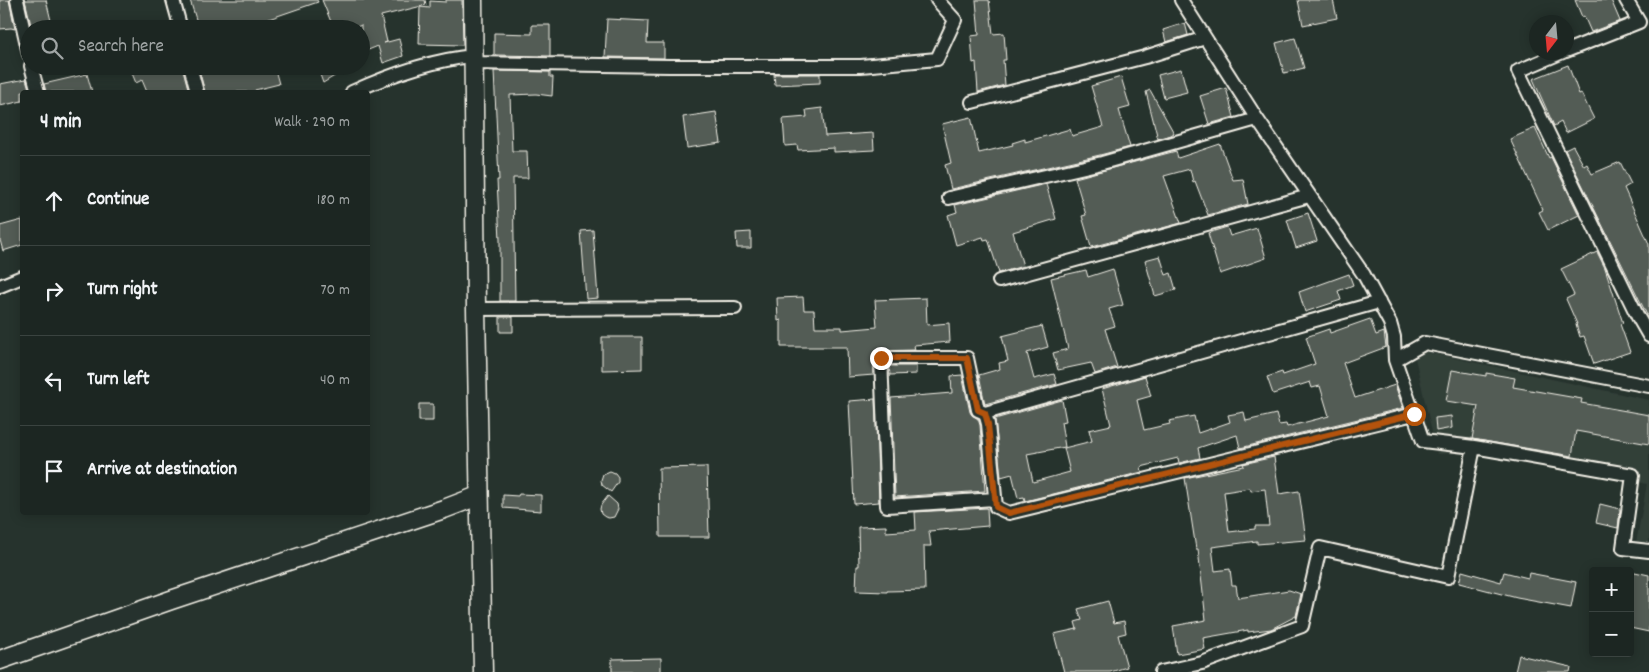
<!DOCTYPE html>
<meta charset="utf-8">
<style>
:root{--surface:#1c2622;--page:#29322f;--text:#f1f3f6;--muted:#a0a5a5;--line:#3a4340}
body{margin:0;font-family:Dekko,sans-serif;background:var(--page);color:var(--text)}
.controls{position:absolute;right:15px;bottom:15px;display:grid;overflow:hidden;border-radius:5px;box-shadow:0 2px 12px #0003}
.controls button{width:45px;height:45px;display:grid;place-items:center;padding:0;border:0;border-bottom:1px solid var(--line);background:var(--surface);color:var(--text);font:25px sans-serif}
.compass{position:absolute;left:1529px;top:15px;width:45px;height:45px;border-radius:50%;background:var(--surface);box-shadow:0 2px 12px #0003;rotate:196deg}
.stop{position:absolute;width:15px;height:15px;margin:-11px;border:4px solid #b45309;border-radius:50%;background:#fff}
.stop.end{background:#b45309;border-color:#fff;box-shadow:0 1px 5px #0008}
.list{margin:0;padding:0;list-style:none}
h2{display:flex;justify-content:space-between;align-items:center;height:65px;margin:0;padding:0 20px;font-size:21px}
h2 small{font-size:16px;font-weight:400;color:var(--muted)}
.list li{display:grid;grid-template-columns:32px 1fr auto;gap:15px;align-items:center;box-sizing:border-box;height:90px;padding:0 20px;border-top:1px solid var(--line)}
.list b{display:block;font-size:19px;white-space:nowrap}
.list em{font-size:16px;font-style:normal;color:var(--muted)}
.icon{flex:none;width:28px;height:28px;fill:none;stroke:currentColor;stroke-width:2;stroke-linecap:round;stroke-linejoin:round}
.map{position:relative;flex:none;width:1649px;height:672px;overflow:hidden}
.search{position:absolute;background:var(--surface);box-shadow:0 2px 12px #0003;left:20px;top:20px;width:350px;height:55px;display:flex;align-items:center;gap:12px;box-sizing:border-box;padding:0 18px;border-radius:28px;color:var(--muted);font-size:19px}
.panel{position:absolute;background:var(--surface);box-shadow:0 2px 12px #0003;left:20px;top:90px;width:350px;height:425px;border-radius:5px}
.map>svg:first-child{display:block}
.built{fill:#333f39}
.building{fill:#525c55;stroke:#f4f1e8;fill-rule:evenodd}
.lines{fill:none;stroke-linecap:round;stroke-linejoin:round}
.street-casing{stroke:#f4f1e8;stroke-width:16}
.secondary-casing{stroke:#f4f1e8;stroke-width:21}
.street{stroke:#26332d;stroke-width:12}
.secondary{stroke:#26332d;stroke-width:18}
.route{stroke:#b45309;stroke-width:6}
</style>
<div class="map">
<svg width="1649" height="672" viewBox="0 0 1649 672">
<rect width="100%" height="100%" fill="#26332d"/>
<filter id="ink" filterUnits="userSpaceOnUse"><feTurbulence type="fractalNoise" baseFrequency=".02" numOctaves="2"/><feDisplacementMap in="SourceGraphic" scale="10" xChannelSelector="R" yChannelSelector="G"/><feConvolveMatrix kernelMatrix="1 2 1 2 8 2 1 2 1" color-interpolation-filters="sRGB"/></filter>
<g filter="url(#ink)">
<path class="built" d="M1413,349L1649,400V545L1636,543L1647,484L1496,452L1437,454Z"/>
<path class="building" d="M0,0H9L15,29L11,28L0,29Z
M25,0H46L53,29H32Z
M190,0H317L318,2L260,22L256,24L258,29H199Z
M322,0H425L426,5L381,16L387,42L384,43L399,39L403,56L383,63L378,46L361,53V25L353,29H334Z
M446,0H462L463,45L419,44L420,7L430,8V1L446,2Z
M976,0H989L993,34L1004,33L1006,60H1003L1005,85L978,92L976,62L973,63L971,36L979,35Z
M1298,0H1333L1337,18L1303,25Z
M1575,0H1611L1620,21L1591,32L1584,16L1582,17Z
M607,19L648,21L647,43H664V58L605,57Z
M1185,23L1188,35L1166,42L1163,30Z
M532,25H550V56L494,55V33L532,34Z
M1295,38L1304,68L1284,73L1276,43Z
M1568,65L1579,94L1581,93L1594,119L1566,133L1561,122L1554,126L1533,79Z
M129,66H182L189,92H147L142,80L136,83Z
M198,66H274L279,84L255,90L256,92H205Z
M317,66H351L323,83Z
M1181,69L1187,92L1164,98L1158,75Z
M494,71L550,72V77H553L552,96L536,94L510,95L512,151H527L528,178H513L515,301H500V240L497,180H499Z
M87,74L92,92H46L44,84Z
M774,74H820V83L775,85Z
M1121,77L1130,107L1119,110L1130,147L1100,155L951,189L945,165L951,163L942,124L971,117L979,153L1013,145L1012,143L1025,139V142L1070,129L1072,136L1103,127L1091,86Z
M26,79L30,92H22V101L0,106V84Z
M1226,88L1234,117L1209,124L1200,96Z
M1150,90L1174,133L1171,135L1158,139L1146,92Z
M822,108L825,136L873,133L874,150L834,152V148L798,150L797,145L785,146L783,119L807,117L806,110Z
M716,112L721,143L687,148L683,117Z
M1535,128L1549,158L1551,157L1579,215L1548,230L1539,212L1543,210L1510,139Z
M1220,144L1233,180L1243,179L1248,204L1208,215L1195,181L1193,182L1190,169L1164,176L1181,223L1091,247L1082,216L1086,215L1075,178L1176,151L1178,158Z
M1573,146L1584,166L1587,164L1592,174L1620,162L1631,184L1624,188L1649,244V319L1565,150Z
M1046,184L1056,219L1013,232L1023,266L999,273L988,239L984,240L983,237L956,245L948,215L957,212L955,205Z
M1308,213L1317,241L1296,248L1287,220Z
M22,220V245L3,251L0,240V226Z
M1227,227L1230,236L1257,228L1266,258L1220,274L1208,233Z
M593,230L598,298L586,299L581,231Z
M751,232V248H737L736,233Z
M1597,252L1605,268L1623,323L1620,324L1630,352L1594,364L1584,336L1580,337L1576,324H1577L1566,299L1574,295L1561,269Z
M1160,256L1166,275L1171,273L1176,290L1155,296L1145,260Z
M1113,269L1123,305L1109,309L1115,326L1105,329L1117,367L1095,374L1091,363L1058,370L1053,353L1068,349L1051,278L1086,270L1088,277Z
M1349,274L1353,285L1338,291L1341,300L1305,312L1299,292Z
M803,297L804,310H814L815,327H842V330L877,327L875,300L926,298L927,325L949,323L950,342L914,345L915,350L877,351L873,358L874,375L848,377L847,347H781V320L778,321L777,298Z
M500,317H513V332H500Z
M1370,319L1376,335L1384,332L1386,347L1343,363L1355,398L1395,385L1403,408L1240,448L1237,435L1198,448L1200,458L1179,463L1178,458L1141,467L1142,472L1025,501L1024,497L1018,498L1012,474L1001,477L995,419L1062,400L1066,421L1061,422L1065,447L1027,454L1033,482L1070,472L1064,448L1092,441L1089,430L1111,425L1102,389L1145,376L1151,396L1137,400L1144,430L1170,424L1169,421L1194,416L1198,433L1230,422L1228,415L1244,412L1246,421L1276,414L1279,425L1286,424L1287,427L1329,416L1320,386L1312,388L1310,382L1273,394L1267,377L1282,372L1283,375L1315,364L1306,337L1329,329L1330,333Z
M1042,326L1048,347L1027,353L1034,379L1054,374L1057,384L985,404L979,375L1000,369L999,363L1008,361L1002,336Z
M602,337H642V369L602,370Z
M889,366H916V374L890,375Z
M1452,370L1486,376V373L1515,378L1513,387L1582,399L1581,403L1649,415V444L1576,431L1572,456L1472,439L1478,406L1446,401Z
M962,375L970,412L972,415L978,419L980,425L985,491L895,497L891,398L952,393L951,376Z
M875,399L879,502L854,504L849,401Z
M419,404H433V421H419Z
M1451,416L1452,428L1436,431L1435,418Z
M1274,457L1279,494L1299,491L1306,540L1257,544V541L1212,547L1215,571L1230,569L1232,585H1236L1238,598L1289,590L1301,594L1296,616L1271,629L1248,632V630L1203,638L1205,649L1177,654L1173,626L1206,620L1198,549H1196L1185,478L1244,466L1243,464ZM1250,488L1251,491L1265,489L1269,526H1255V529L1229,532L1224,492Z
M707,467L709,537H660L659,468Z
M610,471L615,473L618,477V482L611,492L602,485L601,480L603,474Z
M519,494L541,495V511L503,508V495L518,496Z
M608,496L617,504L618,509L614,517L609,518L605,517L601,514L600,509L601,505Z
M1600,504L1620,509L1618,528L1596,523Z
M987,508L988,526L929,531L931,546H924L925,590L887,591V592L856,591L857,566H859L858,527L886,526V532L916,530L915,512Z
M1462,571L1501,582L1504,572L1528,578L1529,573L1576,582L1571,608L1517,598L1459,583Z
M1630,571L1649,575V632L1630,628Z
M1108,601L1114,623L1124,621L1126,633L1118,635L1127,667L1110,672H1064L1054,634L1077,629L1075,622L1082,620L1078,609Z
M1519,655L1571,667L1570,672H1515Z
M661,658V672H612V659Z"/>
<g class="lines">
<g class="street-casing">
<path id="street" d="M17,0L29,54
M173,0L181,29
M1181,0L1257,119L1364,275L1390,323L1394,337L1395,360L1423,441L1474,447L1633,475L1623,548L1649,551
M1566,51L1639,22L1626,0
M1563,52L1518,71L1638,317L1649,336
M473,63L669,66H861L937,59L955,20L937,0
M31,66L38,92
M190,66L197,92
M352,92C390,75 431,60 473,56
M972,102L1145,57L1205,38
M949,198L1102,163L1257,119
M999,281L1309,196
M0,286L22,277
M476,309L735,308
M1395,360L1425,343L1649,386
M985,413L1379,302
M995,499L887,506L881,358H967L978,410L985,413L988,424L996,507L1009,513L1414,414
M1161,672L1202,663L1302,626L1320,548L1448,577L1474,447"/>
</g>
<g class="secondary-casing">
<path id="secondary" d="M473,0L476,309L483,672
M0,660L171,600L444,509L478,496"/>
</g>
<use href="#street" class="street"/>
<use href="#secondary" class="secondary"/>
</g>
</g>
<g class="lines" filter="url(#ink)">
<path class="route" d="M881,358H967L978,410L985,413L988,424L996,507L1009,513L1414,414"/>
</g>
</svg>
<div class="controls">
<button>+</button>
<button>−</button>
</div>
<svg class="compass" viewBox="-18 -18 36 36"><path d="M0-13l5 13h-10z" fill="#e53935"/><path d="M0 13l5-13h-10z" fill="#a0a5a5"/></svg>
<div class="stop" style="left:1414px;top:414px"></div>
<div class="stop end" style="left:881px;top:358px"></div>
<div class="search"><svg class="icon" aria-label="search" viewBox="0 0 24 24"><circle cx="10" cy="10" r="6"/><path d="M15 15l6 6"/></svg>Search here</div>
<section class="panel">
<h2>4 min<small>Walk · 290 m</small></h2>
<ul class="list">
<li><svg class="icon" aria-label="ahead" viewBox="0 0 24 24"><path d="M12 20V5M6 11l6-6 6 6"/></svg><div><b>Continue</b></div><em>180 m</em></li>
<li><svg class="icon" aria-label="right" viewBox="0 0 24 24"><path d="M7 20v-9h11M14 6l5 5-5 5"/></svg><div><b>Turn right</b></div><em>70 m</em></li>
<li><svg class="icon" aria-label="left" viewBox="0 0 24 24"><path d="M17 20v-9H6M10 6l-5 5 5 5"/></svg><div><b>Turn left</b></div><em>40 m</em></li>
<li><svg class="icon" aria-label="arrive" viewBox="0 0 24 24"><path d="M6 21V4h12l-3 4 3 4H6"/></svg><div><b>Arrive at destination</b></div></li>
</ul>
</section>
</div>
